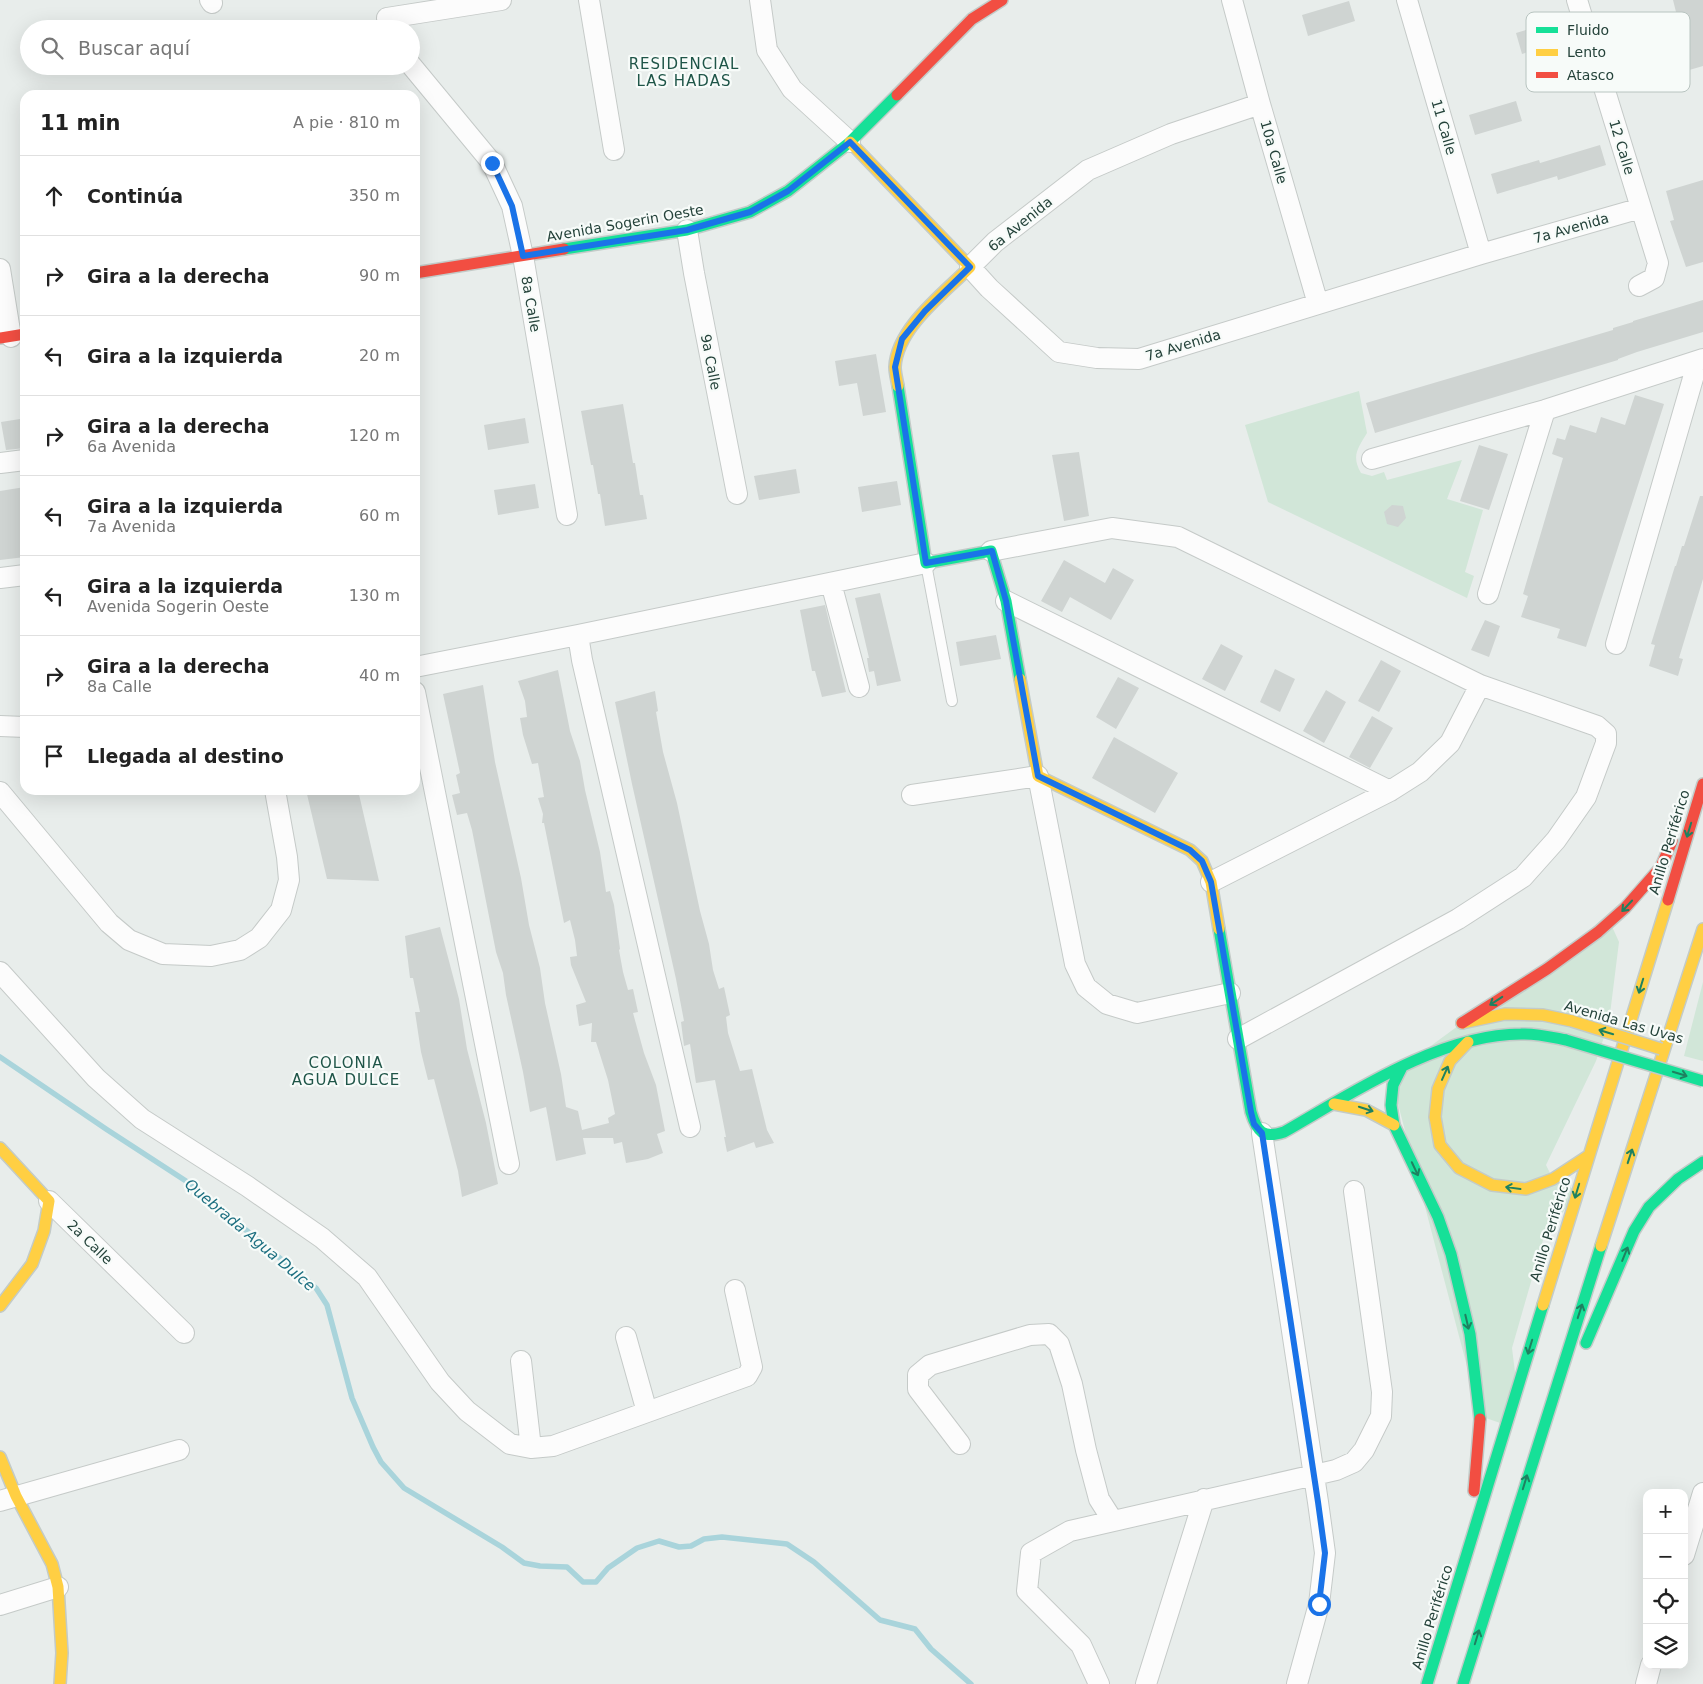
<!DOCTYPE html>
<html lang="es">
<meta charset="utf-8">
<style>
:root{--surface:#fff;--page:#f2f2f2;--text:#222;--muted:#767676;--line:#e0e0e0}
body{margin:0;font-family:"DejaVu Sans",sans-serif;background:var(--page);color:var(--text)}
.controls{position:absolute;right:15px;bottom:15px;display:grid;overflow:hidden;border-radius:10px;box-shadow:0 5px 20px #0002}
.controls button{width:45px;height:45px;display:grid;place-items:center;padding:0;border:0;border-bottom:1px solid var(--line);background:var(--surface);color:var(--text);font:25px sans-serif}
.stop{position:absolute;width:15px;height:15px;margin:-11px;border:4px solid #1a73e8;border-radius:50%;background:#fff}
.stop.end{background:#1a73e8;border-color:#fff;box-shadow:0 1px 5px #0008}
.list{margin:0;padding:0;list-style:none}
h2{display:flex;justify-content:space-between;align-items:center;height:65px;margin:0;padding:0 20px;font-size:21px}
h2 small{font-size:16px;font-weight:400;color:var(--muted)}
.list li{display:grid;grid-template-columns:32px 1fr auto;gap:15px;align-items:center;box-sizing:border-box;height:80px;padding:0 20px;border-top:1px solid var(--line)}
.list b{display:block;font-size:19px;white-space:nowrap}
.list p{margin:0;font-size:16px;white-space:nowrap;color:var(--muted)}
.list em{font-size:16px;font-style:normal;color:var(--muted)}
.icon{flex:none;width:28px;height:28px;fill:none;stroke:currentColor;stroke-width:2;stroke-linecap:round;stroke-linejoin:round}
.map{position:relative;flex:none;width:1703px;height:1684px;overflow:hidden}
.search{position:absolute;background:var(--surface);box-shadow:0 5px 20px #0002;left:20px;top:20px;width:400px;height:55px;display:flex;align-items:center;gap:12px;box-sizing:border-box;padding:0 18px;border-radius:28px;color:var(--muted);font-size:19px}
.panel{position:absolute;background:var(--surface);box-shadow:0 5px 20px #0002;left:20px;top:90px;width:400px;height:705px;border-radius:15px}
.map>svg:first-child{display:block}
.green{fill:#d1e6d8}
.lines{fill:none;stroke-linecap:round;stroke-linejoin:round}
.stream{stroke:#a9d4db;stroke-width:5.5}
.building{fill:#cfd4d2}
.lane-casing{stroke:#c5cac8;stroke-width:12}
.street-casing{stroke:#c5cac8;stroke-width:22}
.fast-casing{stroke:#c3cbc8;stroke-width:14}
.slow-casing{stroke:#c3cbc8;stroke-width:14}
.jam-casing{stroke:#c3cbc8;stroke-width:14}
.lane{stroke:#fcfcfc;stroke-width:10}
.street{stroke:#fcfcfc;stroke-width:20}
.fast{stroke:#16e098;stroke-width:11}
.slow{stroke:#ffcf43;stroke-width:11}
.jam{stroke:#f24e42;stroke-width:11}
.fast-bridge-casing{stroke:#c3cbc8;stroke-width:14;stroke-linecap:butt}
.slow-bridge-casing{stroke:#c3cbc8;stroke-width:14;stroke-linecap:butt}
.fast-bridge{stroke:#16e098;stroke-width:11}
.slow-bridge{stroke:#ffcf43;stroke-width:11}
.oneway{stroke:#1e8160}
.route{stroke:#1a73e8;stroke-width:6}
.labels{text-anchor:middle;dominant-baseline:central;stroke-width:4.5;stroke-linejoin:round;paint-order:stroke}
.street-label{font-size:14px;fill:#24423a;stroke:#f7fbf9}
.neighbourhood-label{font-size:15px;letter-spacing:1px;fill:#1f5548;stroke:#f7fbf9}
.water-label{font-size:15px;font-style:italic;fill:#1c6f80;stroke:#f7fbf9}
.key{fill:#f7fbf9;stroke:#b8c4c0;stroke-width:1}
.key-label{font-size:14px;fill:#24423a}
</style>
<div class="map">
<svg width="1703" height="1684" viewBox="0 0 1703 1684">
<rect width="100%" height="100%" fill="#e8edeb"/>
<path class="green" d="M1359,391L1367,433C1358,448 1351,456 1361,473L1372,476L1384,472L1387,480L1462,460L1447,499L1483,510L1465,572L1474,576L1467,598L1268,502L1245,425Z
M1610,922L1619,942L1609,1022L1596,1061L1546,1165L1553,1179L1578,1191L1543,1240L1512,1348L1517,1388L1506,1425L1480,1416L1393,1085L1402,1067L1462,1023Z
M1703,982V1061L1684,1056Z"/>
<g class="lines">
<path class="stream" d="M0,1057L106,1129L189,1183L316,1288L327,1305L352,1398L373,1447L381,1462L404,1488L502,1547L524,1563L540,1566L567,1567L583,1582H596L608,1568L637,1548L659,1541L679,1547L691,1546L704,1539L722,1537L787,1544L814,1562L880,1620L915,1629L931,1649L971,1684"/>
</g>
<path class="building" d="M1673,0H1703V66L1631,87L1616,35L1677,16Z
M1349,1L1355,21L1308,36L1302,15Z
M1563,19L1569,39L1522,54L1516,33Z
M1516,101L1522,121L1475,135L1469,115Z
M1600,145L1606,165L1558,180L1557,176L1497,194L1491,174L1539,160L1540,163Z
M1703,180V262L1686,267L1670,221L1674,220L1666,191Z
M1703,300V332L1637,352L1618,359V360L1375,433L1366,403L1613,330V328L1633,322V321Z
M876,354L886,412L863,416L857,383L839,386L835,361Z
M1635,395L1664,404L1586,647L1557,638L1560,629L1521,617L1528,596L1523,594L1563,458L1552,454L1557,438L1565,440L1570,425L1596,433L1601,417L1625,425Z
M623,404L633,463H635L640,495H643L647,519L605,526L600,494H598L593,465H591L581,411Z
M525,418L529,443L488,450L484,425Z
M20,419L25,448L6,450L1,422Z
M1479,445L1508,454L1489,510L1460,501Z
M1079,452L1089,516L1064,521L1052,455Z
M796,469L800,493L759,500L754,476Z
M897,481L901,505L862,512L858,487Z
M535,484L539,508L498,515L494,490Z
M25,487V557L0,560V491Z
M1700,496H1703V579L1679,658L1683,659L1678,676L1649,666L1655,645L1651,644L1675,566H1676L1682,546H1684Z
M1392,505L1403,506L1406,518L1398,527L1387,524L1384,512Z
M1064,560L1105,583L1113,568L1134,580L1111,620L1070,597L1062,612L1041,601Z
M880,593L901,681L877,686L874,671L869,672L867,658H869L855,598Z
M825,605L846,692L822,697L815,671H812L800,610Z
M1485,620L1500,626L1489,657L1471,650Z
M996,635L1001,659L960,666L956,642Z
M1221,644L1243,656L1225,691L1202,679Z
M1381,660L1401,671L1379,712L1358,701Z
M1275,669L1295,679L1280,712L1260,702Z
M558,670L570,731L580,761L585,790L600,852L606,892L610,891L614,905L620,949L619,950L623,972L628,990L633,989L638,1012L633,1013L644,1053L656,1085L665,1131L657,1134L663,1153L648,1159L626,1163L622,1142L614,1144L613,1138H583L586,1154L556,1161L546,1107L530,1112L523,1072L506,995L503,973L496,952L472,830L467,813L457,815L452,795L460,793L456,775L460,773L443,694L483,685L495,762L521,878L529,925L540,968L545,1003L561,1074L566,1107L578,1111L582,1130L609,1123L608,1118L615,1114L608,1080L596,1042H591L592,1023L579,1026L576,1005L586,1002L571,965L570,957L577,956L575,940L570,920L564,923L544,823H542L543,814L538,798L544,797L538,763L532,764L523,735L520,718L527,717L525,701L518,681Z
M1118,677L1139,688L1116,729L1096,717Z
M1326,690L1346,702L1324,743L1303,731Z
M655,691L658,711L656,712L663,752L677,803L700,911L709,944L713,970L719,989L724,987L730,1015L726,1017L728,1033L740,1071L752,1069L767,1130L774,1143L756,1148L754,1142L727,1152L724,1137H726L715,1080L696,1083L690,1044L684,1046L681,1022L684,1021L676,979L632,784L615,702Z
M1372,716L1393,728L1370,768L1349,757Z
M1114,737L1178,773L1155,813L1092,778Z
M306,790H358L379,881L327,879Z
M440,927L459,999L467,1049L486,1123L498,1184L462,1197L458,1171L434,1079L428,1080L421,1052L415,1012H420L413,978H410L405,936Z"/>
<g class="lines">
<g class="lane-casing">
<path id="lane" d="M926,564L952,701"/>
</g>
<g class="street-casing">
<path id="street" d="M210,0L212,3
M589,0L614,150
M760,0L767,50L792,89L850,142
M1232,0L1260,104L1318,304
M1407,0L1481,254
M1577,0L1658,263L1654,278L1639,286
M387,18L501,0
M411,65L492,163L512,206L523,256L567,515
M1260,104L1171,134L1088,170L995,242L970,267L989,288L1059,352L1097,358L1139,359L1481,254L1641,208
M687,230L694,273L737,494
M0,269L11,337
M1372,459L1545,410L1703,359
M0,463L25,460
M991,551L1112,528L1178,537L1480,685L1597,726L1606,734V743L1586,797L1556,840L1523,877L1458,919L1238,1039
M0,578L25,575
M831,583L859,687
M1488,594L1545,410
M1006,601L1390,791
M578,635L582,660L690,1127
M1616,644L1698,361
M415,667L578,635L926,563
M415,692L509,1164
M0,726L25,727
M0,792L109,923L129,940L163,954L211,956L240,950L259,938L281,910L289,880L287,857L275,790
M912,795L1038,776L1075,964L1086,987L1107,1004L1137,1013L1230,993
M1211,882L1390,791L1420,772L1450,743L1480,685
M0,972L96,1078L142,1119L247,1186L322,1238L367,1277L440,1382L467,1411L510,1444L531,1448L553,1446L747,1376L752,1367L735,1290
M1262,1133L1318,1502L1325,1553L1319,1604L1297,1684
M49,1201L184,1333
M626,1337L647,1412
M521,1361L531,1448
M960,1444L918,1389V1375L930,1365L1030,1335L1049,1334L1059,1344L1072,1384L1086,1450L1099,1499L1113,1521
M0,1501L179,1450
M1684,1555L1703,1493
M0,1605L58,1587
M1099,1684L1081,1645L1027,1591L1031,1553L1070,1531L1336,1470L1354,1462L1364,1450L1381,1416L1382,1392L1354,1191
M1146,1684L1204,1499
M1646,1684L1651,1665"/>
</g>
<g class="fast-casing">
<path id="fast" d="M564,249L687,230L750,212L788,191L850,142L897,95
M898,386L926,563L991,551L1006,601L1020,679
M1219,929L1251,1112C1257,1132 1263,1139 1284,1132C1352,1093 1440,1034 1521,1034C1536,1033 1551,1037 1566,1040
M1402,1067L1393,1085L1391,1105L1394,1125L1438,1217L1451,1254L1470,1334L1480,1419
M1586,1343L1634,1231L1649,1207L1678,1179L1703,1162
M1427,1684L1543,1305
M1463,1684L1601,1246"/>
</g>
<g class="slow-casing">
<path id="slow" d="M850,142L970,267C944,293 897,328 895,367C895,373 897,380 898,386
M1020,679L1038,776L1190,850L1202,861L1211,882L1219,929
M1462,1023L1505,1014L1543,1015L1572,1021
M1468,1042L1450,1061L1438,1089L1435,1117L1440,1145L1459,1168L1492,1185L1526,1189L1553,1179L1588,1156
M1334,1104L1366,1110L1394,1125
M0,1148L49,1201L44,1231L32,1264L0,1306
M1601,1246L1703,929
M1543,1305L1668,900
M0,1457L16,1496L52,1564L58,1587L62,1653L60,1684"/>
</g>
<g class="jam-casing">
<path id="jam" d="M897,95L972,19L1002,0
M415,273L564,249
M0,338L25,334
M1668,900L1703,784
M1462,1023L1547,969L1598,932L1625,908L1661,867L1672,841
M1474,1491L1480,1419"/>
</g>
<use href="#lane" class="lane"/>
<use href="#street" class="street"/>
<use href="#fast" class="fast"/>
<use href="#slow" class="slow"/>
<use href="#jam" class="jam"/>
<g class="fast-bridge-casing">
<path id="fast-bridge" d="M1566,1040L1703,1081"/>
</g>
<g class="slow-bridge-casing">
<path id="slow-bridge" d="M1572,1021L1661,1049"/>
</g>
<use href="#fast-bridge" class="fast-bridge"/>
<use href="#slow-bridge" class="slow-bridge"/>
</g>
<defs><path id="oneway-shaft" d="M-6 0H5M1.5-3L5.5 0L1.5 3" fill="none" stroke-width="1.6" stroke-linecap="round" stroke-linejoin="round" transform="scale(1.25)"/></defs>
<g class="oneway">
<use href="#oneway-shaft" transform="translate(1689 830) rotate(107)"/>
<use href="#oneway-shaft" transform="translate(1627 906) rotate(133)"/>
<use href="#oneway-shaft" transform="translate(1641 986) rotate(107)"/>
<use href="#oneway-shaft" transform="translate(1496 1001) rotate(147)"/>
<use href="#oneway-shaft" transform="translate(1606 1032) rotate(-163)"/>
<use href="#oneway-shaft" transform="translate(1445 1073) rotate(-66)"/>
<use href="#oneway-shaft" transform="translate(1680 1074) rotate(17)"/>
<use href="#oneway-shaft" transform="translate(1366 1109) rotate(18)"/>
<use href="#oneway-shaft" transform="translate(1630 1156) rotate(-72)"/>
<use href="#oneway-shaft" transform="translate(1415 1169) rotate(65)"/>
<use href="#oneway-shaft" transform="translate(1513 1188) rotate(-172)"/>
<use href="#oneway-shaft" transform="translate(1577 1191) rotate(107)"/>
<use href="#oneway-shaft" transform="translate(1625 1254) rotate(-68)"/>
<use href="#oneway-shaft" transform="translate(1580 1311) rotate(-72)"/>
<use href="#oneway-shaft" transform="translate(1467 1322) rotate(77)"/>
<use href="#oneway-shaft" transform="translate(1530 1347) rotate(107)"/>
<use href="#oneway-shaft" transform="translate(1525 1482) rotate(-73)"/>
<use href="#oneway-shaft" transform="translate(1477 1637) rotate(-73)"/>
</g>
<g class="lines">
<path class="route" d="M492,163L512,206L523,256L687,230L750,212L788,191L850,142L970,267L925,311L902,339L895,367L926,563L992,551L1006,601L1038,776L1190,850L1202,861L1211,882L1251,1112L1254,1124L1262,1133L1318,1502L1325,1553L1319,1604"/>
</g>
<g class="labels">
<g class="street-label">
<text transform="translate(1444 127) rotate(74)">11 Calle</text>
<text transform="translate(1622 147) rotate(73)">12 Calle</text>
<text transform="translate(1274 152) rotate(74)">10a Calle</text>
<text transform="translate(625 223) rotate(-10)">Avenida Sogerin Oeste</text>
<text transform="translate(1020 224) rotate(-39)">6a Avenida</text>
<text transform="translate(1571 228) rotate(-16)">7a Avenida</text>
<text transform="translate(531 304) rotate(80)">8a Calle</text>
<text transform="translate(1183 345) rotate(-17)">7a Avenida</text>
<text transform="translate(711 362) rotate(79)">9a Calle</text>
<text transform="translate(1669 842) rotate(-73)">Anillo Periférico</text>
<text transform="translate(1624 1022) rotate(16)">Avenida Las Uvas</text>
<text transform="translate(1550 1229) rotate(-73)">Anillo Periférico</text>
<text transform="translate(90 1242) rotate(44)">2a Calle</text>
<text transform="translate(1432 1617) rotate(-73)">Anillo Periférico</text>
</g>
<g class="neighbourhood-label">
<text x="684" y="64">RESIDENCIAL<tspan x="684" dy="17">LAS HADAS</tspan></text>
<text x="346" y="1063">COLONIA<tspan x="346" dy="17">AGUA DULCE</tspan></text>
</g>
<g class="water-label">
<text transform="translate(250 1235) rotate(40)">Quebrada Agua Dulce</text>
</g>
</g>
<rect x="1526" y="12" width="164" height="80" rx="8" class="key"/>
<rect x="1536" y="27" width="22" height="6" fill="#16e098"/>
<rect x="1536" y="49" width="22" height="7" fill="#ffcf43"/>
<rect x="1536" y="72" width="22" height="6" fill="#f24e42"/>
<g class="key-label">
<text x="1567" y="35">Fluido</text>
<text x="1567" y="57">Lento</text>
<text x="1567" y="80">Atasco</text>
</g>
</svg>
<div class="controls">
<button>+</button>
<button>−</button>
<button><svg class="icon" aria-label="locate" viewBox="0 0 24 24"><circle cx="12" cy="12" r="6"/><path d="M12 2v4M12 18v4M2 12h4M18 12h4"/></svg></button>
<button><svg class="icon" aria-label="layers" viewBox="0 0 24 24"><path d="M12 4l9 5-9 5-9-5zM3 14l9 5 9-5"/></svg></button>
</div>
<div class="stop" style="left:1319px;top:1604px"></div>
<div class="stop end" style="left:492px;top:163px"></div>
<div class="search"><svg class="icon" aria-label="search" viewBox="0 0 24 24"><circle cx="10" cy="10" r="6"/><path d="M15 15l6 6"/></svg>Buscar aquí</div>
<section class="panel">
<h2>11 min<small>A pie · 810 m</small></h2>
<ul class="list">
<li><svg class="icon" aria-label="ahead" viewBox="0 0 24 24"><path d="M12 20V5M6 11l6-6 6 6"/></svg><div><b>Continúa</b></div><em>350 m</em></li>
<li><svg class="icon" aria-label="right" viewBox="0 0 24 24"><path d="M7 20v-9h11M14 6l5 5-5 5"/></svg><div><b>Gira a la derecha</b></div><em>90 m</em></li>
<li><svg class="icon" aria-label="left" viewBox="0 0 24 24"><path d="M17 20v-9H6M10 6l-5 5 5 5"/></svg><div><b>Gira a la izquierda</b></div><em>20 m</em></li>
<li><svg class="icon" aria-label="right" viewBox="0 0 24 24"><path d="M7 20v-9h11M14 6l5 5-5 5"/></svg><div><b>Gira a la derecha</b><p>6a Avenida</p></div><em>120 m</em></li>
<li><svg class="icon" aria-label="left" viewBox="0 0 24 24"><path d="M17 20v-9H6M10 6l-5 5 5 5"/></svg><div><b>Gira a la izquierda</b><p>7a Avenida</p></div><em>60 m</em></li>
<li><svg class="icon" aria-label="left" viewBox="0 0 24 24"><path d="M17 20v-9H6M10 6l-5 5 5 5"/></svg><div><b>Gira a la izquierda</b><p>Avenida Sogerin Oeste</p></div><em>130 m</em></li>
<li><svg class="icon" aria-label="right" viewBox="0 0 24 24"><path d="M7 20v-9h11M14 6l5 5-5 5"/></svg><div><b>Gira a la derecha</b><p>8a Calle</p></div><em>40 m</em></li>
<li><svg class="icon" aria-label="arrive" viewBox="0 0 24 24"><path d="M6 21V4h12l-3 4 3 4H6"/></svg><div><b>Llegada al destino</b></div></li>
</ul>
</section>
</div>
